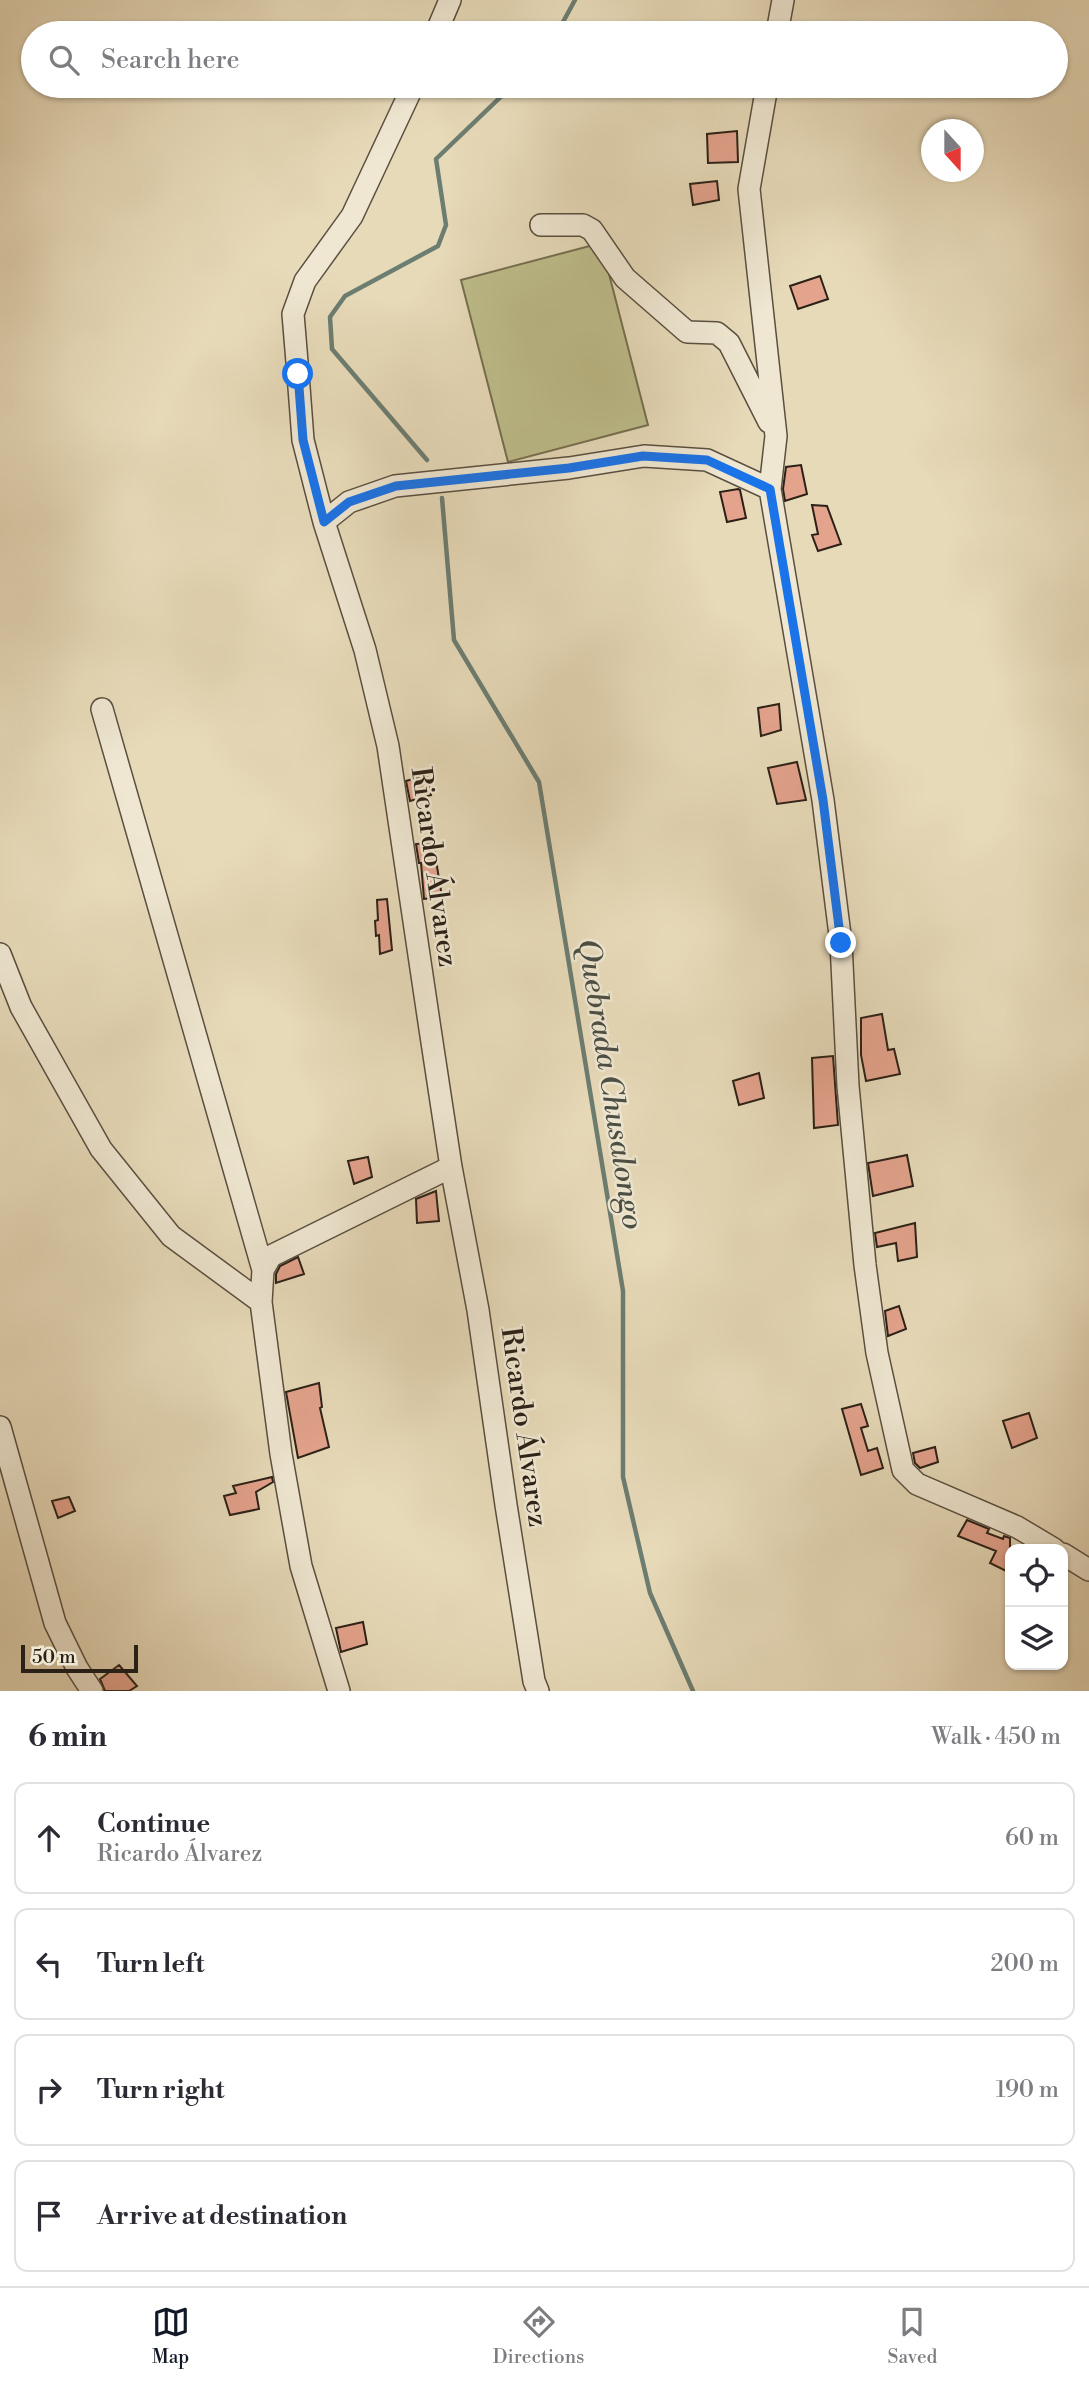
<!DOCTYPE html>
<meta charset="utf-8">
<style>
:root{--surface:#fff;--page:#f2f2f3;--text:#2b2b33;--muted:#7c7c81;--line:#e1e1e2;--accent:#111827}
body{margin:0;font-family:"Libre Bodoni",serif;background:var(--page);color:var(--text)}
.controls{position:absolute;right:21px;bottom:21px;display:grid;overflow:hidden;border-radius:14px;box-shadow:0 2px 5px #0004}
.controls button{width:63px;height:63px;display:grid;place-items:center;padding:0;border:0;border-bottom:2px solid var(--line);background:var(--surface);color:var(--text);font:35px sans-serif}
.compass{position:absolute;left:921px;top:119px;width:63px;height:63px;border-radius:50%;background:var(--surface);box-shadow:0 2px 5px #0004;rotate:159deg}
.scale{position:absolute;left:21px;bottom:18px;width:117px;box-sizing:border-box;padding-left:7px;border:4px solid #2b2117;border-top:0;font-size:19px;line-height:24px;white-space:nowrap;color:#2b2117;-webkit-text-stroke:5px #efe7d2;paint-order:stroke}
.stop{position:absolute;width:21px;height:21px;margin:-16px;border:5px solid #1a73e8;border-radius:50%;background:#fff}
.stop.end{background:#1a73e8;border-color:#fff;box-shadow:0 2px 7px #0008}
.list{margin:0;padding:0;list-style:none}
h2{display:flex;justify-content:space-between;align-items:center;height:91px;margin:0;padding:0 28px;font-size:30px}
h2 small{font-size:23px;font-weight:400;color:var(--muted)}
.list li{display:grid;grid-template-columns:46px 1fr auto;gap:21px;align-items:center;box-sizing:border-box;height:112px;margin:0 14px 14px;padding:0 14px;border:2px solid var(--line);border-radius:14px}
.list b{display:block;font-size:26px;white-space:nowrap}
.list p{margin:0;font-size:23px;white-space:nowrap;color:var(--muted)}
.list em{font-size:23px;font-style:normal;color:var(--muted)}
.icon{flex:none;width:38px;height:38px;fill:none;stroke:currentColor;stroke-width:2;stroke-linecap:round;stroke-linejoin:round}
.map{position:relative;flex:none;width:1089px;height:1691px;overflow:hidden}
.search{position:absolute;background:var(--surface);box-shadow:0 2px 5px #0004;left:21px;right:21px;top:21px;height:77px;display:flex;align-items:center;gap:18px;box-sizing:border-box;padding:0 24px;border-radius:38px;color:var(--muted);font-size:26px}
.sheet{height:595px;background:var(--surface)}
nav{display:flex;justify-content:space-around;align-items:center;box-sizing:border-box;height:98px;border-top:2px solid var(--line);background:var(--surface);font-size:19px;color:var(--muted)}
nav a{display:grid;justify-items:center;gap:4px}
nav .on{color:var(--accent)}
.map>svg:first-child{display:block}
.green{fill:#bdbd8a;stroke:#746f50;stroke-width:2}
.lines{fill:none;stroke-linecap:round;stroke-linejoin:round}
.stream{stroke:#6c7d71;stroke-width:4.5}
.building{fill:#e4a38d;stroke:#2b2117;stroke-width:2}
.minor-casing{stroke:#5a4f40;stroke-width:24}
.minor{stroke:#efe7d2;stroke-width:21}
.route{stroke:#1a73e8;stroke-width:9}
.labels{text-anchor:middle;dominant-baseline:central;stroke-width:5;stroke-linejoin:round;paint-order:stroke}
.street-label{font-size:28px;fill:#2b2117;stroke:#efe7d2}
.water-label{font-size:30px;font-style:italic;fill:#4b4f44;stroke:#efe7d2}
</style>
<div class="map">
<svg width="1089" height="1691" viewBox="0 0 1089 1691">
<rect width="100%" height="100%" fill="#e7dab9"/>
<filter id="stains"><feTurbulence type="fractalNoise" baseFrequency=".00286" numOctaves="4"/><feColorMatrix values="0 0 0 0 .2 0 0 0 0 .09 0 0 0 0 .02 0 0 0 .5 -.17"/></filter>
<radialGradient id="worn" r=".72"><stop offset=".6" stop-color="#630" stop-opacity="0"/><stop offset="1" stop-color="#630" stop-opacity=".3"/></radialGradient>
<path class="green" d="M601,243L648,425L508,462L461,280Z"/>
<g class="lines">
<path class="stream" d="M557,33L575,0
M427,460L332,349L330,317L345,296L438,246L446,225L436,159L512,86
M442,498L454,640L539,782L623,1291V1477L650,1593L693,1691"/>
</g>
<path class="building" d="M737,131L738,162L708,163L707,134Z
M717,181L719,200L693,205L690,184Z
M820,276L828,299L798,309L790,286Z
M801,465L807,494L785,501L783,489L786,467Z
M738,489L740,490L746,518L727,522L720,492Z
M812,505L827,506L841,544L818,551L812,535L818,534Z
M779,704L781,730L761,736L758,708Z
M797,762L806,800L777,804L768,768Z
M426,775L431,795L410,801L406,781Z
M433,842L442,897L424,899L421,863H419L416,844Z
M387,899L392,950L380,954L379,935L376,936L375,921L378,920L377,900Z
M882,1014L888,1050L894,1049L900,1074L866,1081L861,1055V1018Z
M833,1056L838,1125L814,1128L812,1058Z
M759,1073L764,1098L739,1105L733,1081Z
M907,1155L913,1186L873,1196L868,1163Z
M368,1157L372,1177L354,1184L348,1161Z
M436,1191L439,1221L417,1223L416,1199Z
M915,1223L917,1257L898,1261L896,1243L877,1247L875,1233Z
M298,1257L304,1274L276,1283V1274L280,1266Z
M899,1306L906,1329L888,1336L885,1311Z
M319,1383L322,1407L320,1408L329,1447L298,1458L286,1392Z
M861,1404L868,1426L861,1428L868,1451L877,1448L883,1468L861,1475L842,1409Z
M1029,1413L1037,1438L1012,1448L1003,1421Z
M935,1447L938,1462L920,1468L915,1463L913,1453Z
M272,1477L273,1482L256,1492L259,1509L230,1515L224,1496L236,1493L233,1486Z
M69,1497L75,1511L58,1518L52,1501Z
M967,1520L989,1529L987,1533L1003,1539L1004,1536L1010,1538V1573L990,1563L996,1551L958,1536Z
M363,1622L367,1644L341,1652L336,1628Z
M119,1665L137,1686L129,1691H105L100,1679Z"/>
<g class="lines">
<g class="minor-casing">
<path id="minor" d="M436,33L450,0
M777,33L783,0
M413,86L352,216L305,281L293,314L298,374L303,440L324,522L365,650L388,746L430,1029L451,1167L478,1310L506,1505L534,1681L538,1691
M767,86L749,189L776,436L770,489L823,800L841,943L848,1086L865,1265L877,1353L903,1470L917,1484L1017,1527L1054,1549
M541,225H583L592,230L625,278L687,332L717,333L729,343L769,422
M324,522L349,502L395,486L569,468L644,456L707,460L770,489
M102,709L263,1270
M0,954L21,1007L101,1149L171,1236L261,1302
M0,1427L55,1623L77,1668L92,1691
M1063,1554L1089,1570
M339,1691L301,1566L281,1454L261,1302L263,1270L271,1256L451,1167"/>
</g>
<use href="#minor" class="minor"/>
</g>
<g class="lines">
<path class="route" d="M298,374L303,440L324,522L349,502L396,486L569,468L643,456L707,460L770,489L823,800L841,943"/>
</g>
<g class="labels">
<g class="street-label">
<text transform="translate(434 867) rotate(82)">Ricardo Álvarez</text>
<text transform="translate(524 1427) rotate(82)">Ricardo Álvarez</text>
</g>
<g class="water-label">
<text transform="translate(610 1084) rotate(81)">Quebrada Chusalongo</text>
</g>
</g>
<rect width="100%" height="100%" filter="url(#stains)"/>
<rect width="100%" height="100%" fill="url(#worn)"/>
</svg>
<div class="controls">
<button><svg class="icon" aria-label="locate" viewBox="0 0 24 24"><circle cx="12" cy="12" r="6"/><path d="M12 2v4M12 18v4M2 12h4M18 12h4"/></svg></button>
<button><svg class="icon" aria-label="layers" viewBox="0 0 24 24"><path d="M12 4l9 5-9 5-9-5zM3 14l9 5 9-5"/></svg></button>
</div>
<svg class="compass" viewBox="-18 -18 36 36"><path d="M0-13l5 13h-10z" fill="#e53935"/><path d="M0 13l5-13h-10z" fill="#7c7c81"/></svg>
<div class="scale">50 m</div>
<div class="stop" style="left:298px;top:374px"></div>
<div class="stop end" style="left:841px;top:943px"></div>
<div class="search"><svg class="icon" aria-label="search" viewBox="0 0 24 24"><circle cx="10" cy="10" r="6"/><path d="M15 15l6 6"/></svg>Search here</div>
</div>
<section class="sheet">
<h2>6 min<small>Walk · 450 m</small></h2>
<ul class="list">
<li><svg class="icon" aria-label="ahead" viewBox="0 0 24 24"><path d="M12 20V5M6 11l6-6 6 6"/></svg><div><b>Continue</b><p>Ricardo Álvarez</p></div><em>60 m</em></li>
<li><svg class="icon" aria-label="left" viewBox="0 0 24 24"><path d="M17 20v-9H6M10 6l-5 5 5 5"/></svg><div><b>Turn left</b></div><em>200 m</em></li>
<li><svg class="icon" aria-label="right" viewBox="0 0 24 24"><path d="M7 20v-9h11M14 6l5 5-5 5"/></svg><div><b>Turn right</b></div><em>190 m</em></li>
<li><svg class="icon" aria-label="arrive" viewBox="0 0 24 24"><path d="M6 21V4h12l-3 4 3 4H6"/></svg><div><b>Arrive at destination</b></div></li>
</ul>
</section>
<nav>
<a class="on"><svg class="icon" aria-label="map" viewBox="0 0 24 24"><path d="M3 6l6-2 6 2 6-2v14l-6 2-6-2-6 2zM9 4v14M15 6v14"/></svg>Map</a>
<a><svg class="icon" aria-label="directions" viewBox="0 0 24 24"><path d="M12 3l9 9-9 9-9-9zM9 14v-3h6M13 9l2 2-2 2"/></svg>Directions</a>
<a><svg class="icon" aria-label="saved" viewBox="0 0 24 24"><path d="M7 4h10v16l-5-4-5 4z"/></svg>Saved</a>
</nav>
